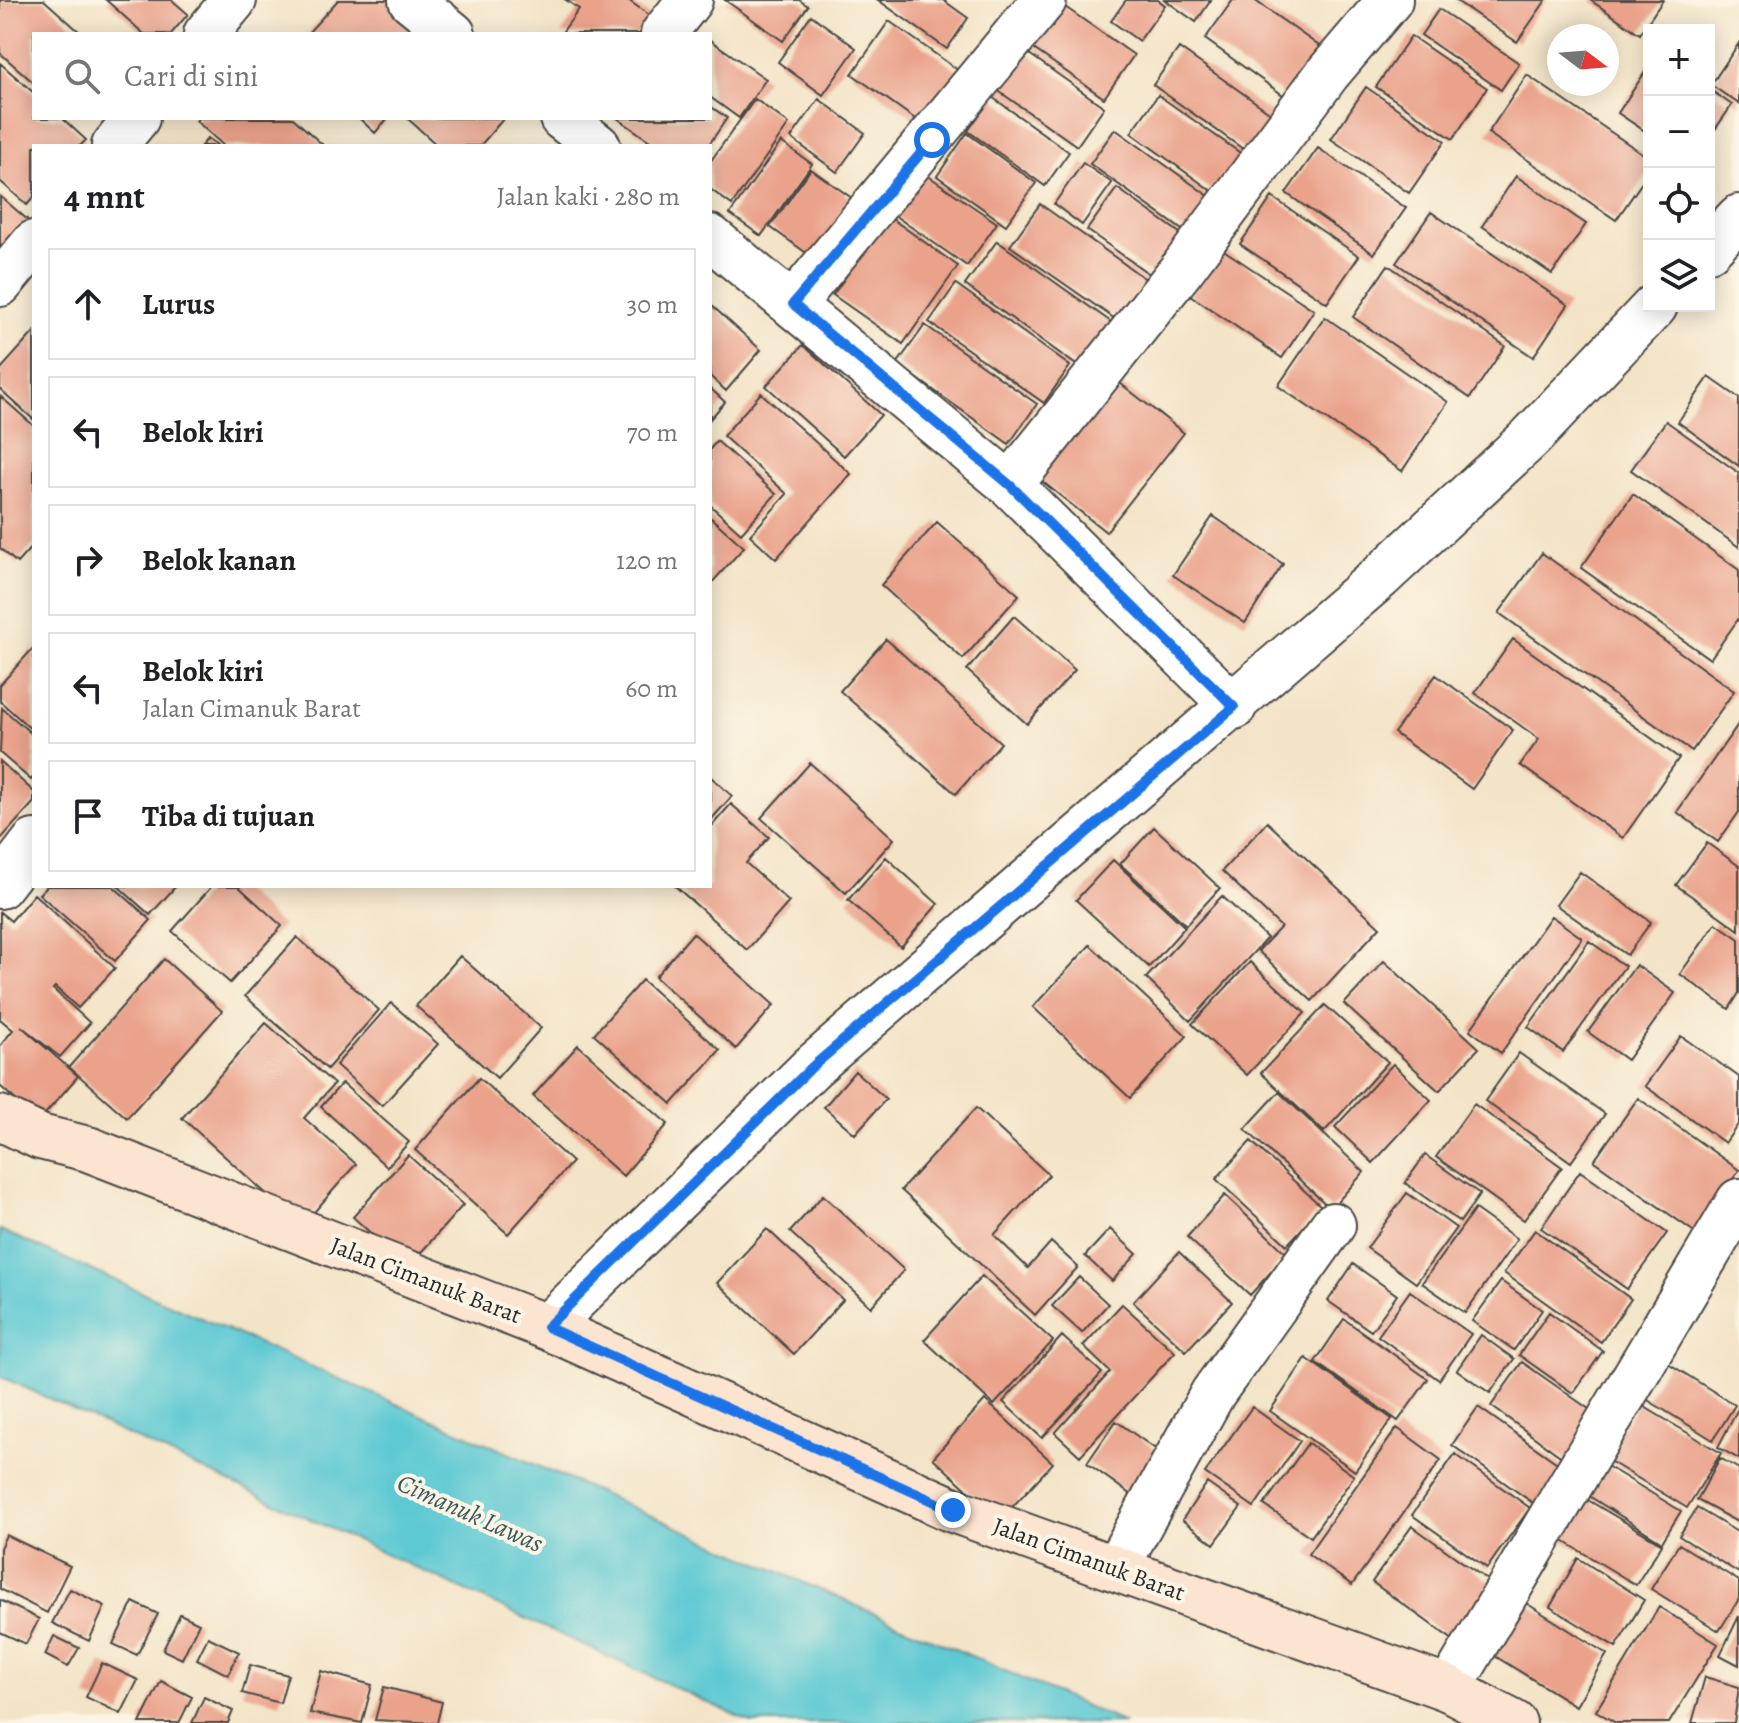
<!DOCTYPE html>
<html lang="id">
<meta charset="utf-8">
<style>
:root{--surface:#fff;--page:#f6f6f6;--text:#202124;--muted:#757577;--line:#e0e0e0}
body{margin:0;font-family:Alegreya,serif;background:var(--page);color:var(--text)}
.controls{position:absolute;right:24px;top:24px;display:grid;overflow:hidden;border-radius:0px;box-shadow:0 4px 20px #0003}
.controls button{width:72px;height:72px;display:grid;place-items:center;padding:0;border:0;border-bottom:2px solid var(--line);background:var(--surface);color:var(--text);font:40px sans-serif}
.compass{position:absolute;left:1547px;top:24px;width:72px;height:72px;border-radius:50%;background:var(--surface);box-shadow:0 4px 20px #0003;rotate:106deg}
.stop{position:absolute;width:24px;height:24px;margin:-18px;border:6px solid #1a73e8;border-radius:50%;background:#fff}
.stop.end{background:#1a73e8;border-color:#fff;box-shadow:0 2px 8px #0008}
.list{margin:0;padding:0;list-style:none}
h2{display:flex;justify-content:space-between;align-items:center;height:104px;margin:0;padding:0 32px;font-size:34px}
h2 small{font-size:26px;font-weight:400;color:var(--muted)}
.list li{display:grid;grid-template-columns:52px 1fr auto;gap:24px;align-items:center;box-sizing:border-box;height:112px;margin:0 16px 16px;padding:0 16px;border:2px solid var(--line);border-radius:0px}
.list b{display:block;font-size:30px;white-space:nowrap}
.list p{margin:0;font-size:26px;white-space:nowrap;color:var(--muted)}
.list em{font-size:26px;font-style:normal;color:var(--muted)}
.icon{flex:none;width:44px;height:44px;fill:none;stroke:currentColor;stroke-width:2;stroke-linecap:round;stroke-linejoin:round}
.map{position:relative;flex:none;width:1739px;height:1723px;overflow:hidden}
.search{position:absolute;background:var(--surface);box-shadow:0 4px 20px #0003;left:32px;top:32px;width:680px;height:88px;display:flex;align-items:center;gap:20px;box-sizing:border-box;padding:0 28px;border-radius:0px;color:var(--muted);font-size:30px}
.panel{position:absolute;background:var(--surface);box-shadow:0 4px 20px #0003;left:32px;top:144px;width:680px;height:744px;border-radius:0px}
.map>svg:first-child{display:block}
.water{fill:#5dc9d3;stroke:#447a7f;stroke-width:2}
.building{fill:#eaa28b}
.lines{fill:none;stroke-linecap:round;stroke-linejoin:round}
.street-casing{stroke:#494743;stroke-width:48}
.secondary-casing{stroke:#494743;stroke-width:48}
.street{stroke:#fff;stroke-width:44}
.secondary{stroke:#fce5d0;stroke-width:44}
.route{stroke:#1a73e8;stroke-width:10}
.labels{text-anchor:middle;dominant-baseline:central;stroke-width:8;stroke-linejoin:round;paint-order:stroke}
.street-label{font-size:24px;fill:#2b2b2b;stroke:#fcf5e5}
.water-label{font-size:26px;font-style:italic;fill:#3a5a5d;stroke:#fcf5e5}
</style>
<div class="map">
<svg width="1739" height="1723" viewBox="0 0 1739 1723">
<rect width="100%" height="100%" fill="#fcf5e5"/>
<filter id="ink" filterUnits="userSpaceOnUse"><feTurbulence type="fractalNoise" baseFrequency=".0125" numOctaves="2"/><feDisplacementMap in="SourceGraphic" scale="16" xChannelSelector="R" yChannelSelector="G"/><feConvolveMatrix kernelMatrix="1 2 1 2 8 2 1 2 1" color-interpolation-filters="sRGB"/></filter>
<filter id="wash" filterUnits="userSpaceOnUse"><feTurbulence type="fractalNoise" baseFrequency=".006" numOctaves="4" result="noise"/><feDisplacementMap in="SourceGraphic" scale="32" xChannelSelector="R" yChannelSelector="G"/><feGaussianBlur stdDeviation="1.8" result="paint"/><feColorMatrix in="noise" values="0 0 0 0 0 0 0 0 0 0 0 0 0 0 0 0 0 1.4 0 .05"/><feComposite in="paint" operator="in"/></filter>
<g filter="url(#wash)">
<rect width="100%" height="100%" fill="#f3e4c8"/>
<path class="water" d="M0,1230L1124,1723H752L0,1376Z"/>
<g id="blocks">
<path class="building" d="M0,0H44L82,34H34V83L0,53Z
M106,0H172L188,14L171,34H144Z
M338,0H389L428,34H307Z
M566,0H628L656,20L647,34H561L579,9Z
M725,0H799L808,6L783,41Z
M878,0H943L968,18L947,49Z
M1055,0L1134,55L1104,98L1021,40Z
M1126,0H1158L1165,5L1139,41L1111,21Z
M1165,0H1211L1196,22Z
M1233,0H1254L1322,48L1287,98L1205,39Z
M1455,0H1546L1517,42Z
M1590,0H1663L1640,34Z
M1439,9L1519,63L1501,90L1421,35Z
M811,15L856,48L823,95L778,62Z
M889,21L962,73L925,126L852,74Z
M1411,36L1487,88L1453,139L1376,87Z
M710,40L766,79L739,118L710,97Z
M1739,43V104L1711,85Z
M1018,46L1104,107L1077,146L990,85Z
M1179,48L1279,119L1253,156L1153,85Z
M0,63L34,93V118H62L86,140L80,146H34V197L27,205L0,181Z
M1649,66V134L1618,113Z
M1527,75L1649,158V172L1616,220L1488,133Z
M1366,87L1445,141L1409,193L1331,139Z
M1709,89L1732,105L1709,138Z
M1158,95L1246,157L1219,196L1131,133Z
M992,97L1069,152L1045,186L968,131Z
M755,99L789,124L732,205L710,189V162Z
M819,99L865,133L837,172L791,138Z
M710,106L727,118L708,146H657L617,118H710Z
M199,118H293L324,146H224L196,121Z
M359,118H388L375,133Z
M407,118H504L480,146H438Z
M1115,129L1217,202L1192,237L1090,164Z
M967,133L1036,183L1006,225L937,176Z
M208,138L218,146H201Z
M781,142L812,164L761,236L730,214Z
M1318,148L1406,208L1374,254L1286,193Z
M1083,163L1112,183L1082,225L1054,204Z
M811,169L863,206L822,264L770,227Z
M924,173L997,223L967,266L894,215Z
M1516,176L1586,224L1552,274L1482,226Z
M1117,188L1184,236L1155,278L1087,230Z
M0,196L29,221L3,251L0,248Z
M1272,197L1359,256L1327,303L1240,244Z
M1040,204L1147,280L1118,321L1010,246Z
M1431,212L1568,305L1533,357L1396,263Z
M888,216L958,266L903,344L833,295Z
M997,241L1111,322L1079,367L965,285Z
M1222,249L1314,310L1282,358L1190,295Z
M1388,265L1505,346L1470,398L1353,317Z
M956,284L1070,366L1044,403L929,322Z
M710,304L761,350L726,391L710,376Z
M1325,317L1448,402L1402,471L1278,386Z
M925,325L1037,404L1009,444L897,364Z
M34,332V420L0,389V370Z
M803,345L881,415L844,456L766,386Z
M1709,377L1739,398V466L1678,422Z
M1116,380L1184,433L1106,532L1038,478Z
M710,388L725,402L710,419Z
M761,393L851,474L776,559L750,535L787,494L723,436Z
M0,396L34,426V544L17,563L0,548Z
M1666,421L1739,473V547L1631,470Z
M717,441L776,494L741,533L710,505V449Z
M1633,494L1739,570V618L1710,659L1581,568Z
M1213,516L1283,564L1245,623L1173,575Z
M710,517L744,547L710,585Z
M937,522L1019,595L963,659L881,585Z
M1542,553L1734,691L1692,751L1499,613Z
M1014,616L1075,670L1027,724L967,670Z
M886,639L1001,743L956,794L840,691Z
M1513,639L1679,758L1623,838L1520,765L1539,739L1475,693Z
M34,647V732L0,701V685Z
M1436,675L1513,730L1472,789L1394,733Z
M2,708L34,736V776L31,780L0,753Z
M1739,723V812L1718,842L1677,812Z
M0,761L34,792V802L0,840Z
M810,763L894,839L846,893L761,818Z
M710,776L732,796L710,821Z
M731,804L769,837L746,863L789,902L747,950L675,886H710V828Z
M1267,822L1380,927L1312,1001L1258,951L1281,927L1222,871Z
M1154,827L1220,888L1186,925L1120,864Z
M1707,843L1739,866V930L1676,885Z
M886,857L938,904L901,947L848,900Z
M1113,860L1185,927L1149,967L1076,900Z
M1580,872L1651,922L1627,955L1556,905Z
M47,886H113L151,920L115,961L39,894Z
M118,886H176L150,915Z
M212,886H238L282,926L230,983L172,931Z
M34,894L115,968L78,1008L55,987L53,989L90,1023L60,1057L21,1026L78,1076L39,1121L0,1086V1046L13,1030L0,1019V912L11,921Z
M1222,896L1267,938L1190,1021L1146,978Z
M1551,916L1582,938L1501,1053L1470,1030Z
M1716,923L1739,939V993L1729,1009L1680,974Z
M693,933L774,1005L736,1049L655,977Z
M297,937L379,1010L327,1069L245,996Z
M1589,941L1625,966L1563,1052L1528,1027Z
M1090,945L1187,1036L1130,1098L1033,1007Z
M460,956L541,1028L497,1078L416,1006Z
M164,959L222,1011L127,1118L69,1067Z
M1384,961L1479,1048L1439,1091L1344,1004Z
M1250,962L1305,1013L1247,1075L1192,1024Z
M1636,965L1675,993L1627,1060L1588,1032Z
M642,980L720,1050L672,1104L594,1034Z
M391,1003L438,1044L382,1106L336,1065Z
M1325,1005L1388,1062L1324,1132L1261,1073Z
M266,1023L334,1084L304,1118L356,1164L302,1226L182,1118Z
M1681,1036L1739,1077V1123L1725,1143L1645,1086Z
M578,1045L668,1124L623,1176L533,1096Z
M1519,1053L1605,1114L1571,1162L1485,1101Z
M1393,1064L1431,1100L1373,1163L1335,1127Z
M855,1071L886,1099L855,1134L824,1107Z
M479,1078L572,1162L508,1234L415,1150Z
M342,1083L409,1142L387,1167L321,1107Z
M1279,1092L1364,1172L1331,1209L1245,1129Z
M1638,1098L1739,1170L1696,1233L1594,1161Z
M1474,1104L1562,1167L1524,1220L1436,1157Z
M976,1108L1049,1175L994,1235L1028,1268L1051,1242L1078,1267L1035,1315L901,1190Z
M1251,1141L1322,1207L1287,1245L1216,1179Z
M408,1155L463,1205L408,1267L353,1217Z
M1425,1155L1480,1194L1460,1222L1405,1183Z
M1580,1171L1667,1233L1627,1289L1541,1228Z
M1407,1193L1456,1228L1416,1283L1367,1248Z
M823,1195L904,1270L871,1307L790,1232Z
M1225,1195L1287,1254L1250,1295L1187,1237Z
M1475,1209L1517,1239L1465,1313L1422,1283Z
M767,1229L843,1300L794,1354L717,1283Z
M1110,1229L1137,1254L1112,1281L1085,1256Z
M1535,1230L1631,1299L1601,1342L1504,1273Z
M1179,1252L1232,1302L1186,1351L1133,1302Z
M1353,1264L1397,1295L1371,1331L1328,1301Z
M982,1276L1053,1341L994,1405L924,1340Z
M1079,1277L1108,1304L1082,1333L1052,1306Z
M1501,1281L1542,1310L1514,1350L1472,1321Z
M1410,1291L1471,1334L1439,1380L1378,1336Z
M1122,1304L1175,1352L1080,1456L1055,1433L1110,1372L1083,1346Z
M1549,1312L1603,1351L1573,1393L1519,1355Z
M1344,1319L1428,1379L1398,1421L1315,1362Z
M1481,1335L1514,1359L1490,1393L1457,1370Z
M1062,1336L1102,1373L1042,1438L1003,1402Z
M1306,1358L1392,1419L1355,1471L1270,1411Z
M1522,1362L1606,1421L1574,1466L1491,1406Z
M1668,1363L1735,1405L1713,1440L1646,1399Z
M985,1400L1053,1463L1000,1520L933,1458Z
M1638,1403L1721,1453L1687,1508L1603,1457Z
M1252,1407L1300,1441L1254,1507L1205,1473Z
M1478,1407L1567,1470L1540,1508L1452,1445Z
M1739,1407V1459L1718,1447Z
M1116,1421L1168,1458L1138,1500L1087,1463Z
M1397,1428L1441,1460L1352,1585L1308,1554Z
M1308,1443L1354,1476L1311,1537L1264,1505Z
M1455,1454L1530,1508L1487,1568L1412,1515Z
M1720,1458L1739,1469V1523L1697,1500Z
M1607,1466L1681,1511L1662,1542L1589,1496Z
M1207,1483L1241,1507L1214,1544L1182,1520Z
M1581,1496L1662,1544L1636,1585L1557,1537Z
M1697,1508L1739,1533V1573L1679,1536Z
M1412,1526L1493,1584L1453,1640L1372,1582Z
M6,1535L70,1566L47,1613L0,1589V1548Z
M1679,1544L1739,1581V1599L1719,1631L1651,1589Z
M1578,1558L1644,1600L1616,1647L1550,1607Z
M70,1589L105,1606L89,1641L52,1623Z
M1518,1598L1607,1654L1576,1706L1485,1650Z
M0,1600L39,1619L26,1644L0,1632Z
M133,1602L158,1614L137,1655L113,1644Z
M1659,1607L1718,1644L1669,1723H1616L1596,1711Z
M180,1614L199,1623L182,1659L163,1650Z
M1739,1616V1665L1720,1655Z
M54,1636L79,1648L68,1667L45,1655Z
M208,1637L239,1652L228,1675L197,1659Z
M102,1663L138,1680L121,1714L86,1697Z
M250,1665L288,1675L280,1703L242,1693Z
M321,1671L372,1685L362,1723L310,1713Z
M1705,1677L1739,1687L1734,1723H1692Z
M161,1681L192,1697L179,1723H140Z
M384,1687L442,1702L437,1723L375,1720Z
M204,1697L233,1711L228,1723H192Z"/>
</g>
</g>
<g filter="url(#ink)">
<use href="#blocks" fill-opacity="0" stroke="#494743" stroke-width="2"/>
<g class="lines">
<g class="street-casing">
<path id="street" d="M411,0L453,34
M206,34L234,0
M663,34L690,0
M562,118L598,146
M114,146L137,118
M710,237L1010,485L1234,707
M1709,249L1739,217
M0,284L34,243
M793,304L1044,0
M1010,485L1182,269L1328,73L1390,0
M0,886L34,842
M547,1327L812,1067L1380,577L1530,438L1655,306
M1116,1568L1213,1393L1333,1225
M1449,1689L1739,1201"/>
</g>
<g class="secondary-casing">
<path id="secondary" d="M0,1118L40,1137L88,1149L547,1327L953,1510L1449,1689L1514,1723"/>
</g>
<use href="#street" class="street"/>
<use href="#secondary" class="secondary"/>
</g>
</g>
<g class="lines" filter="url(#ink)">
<path class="route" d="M932,140L793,304L1010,485L1234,707L812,1067L547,1327L953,1510"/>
</g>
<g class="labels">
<g class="street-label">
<text transform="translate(426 1280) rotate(21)">Jalan Cimanuk Barat</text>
<text transform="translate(1089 1559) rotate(20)">Jalan Cimanuk Barat</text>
</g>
<g class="water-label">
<text transform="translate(470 1513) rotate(24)">Cimanuk Lawas</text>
</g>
</g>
</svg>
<div class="controls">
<button>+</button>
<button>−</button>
<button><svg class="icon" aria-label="locate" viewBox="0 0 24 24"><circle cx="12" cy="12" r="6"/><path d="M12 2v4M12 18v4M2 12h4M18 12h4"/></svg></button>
<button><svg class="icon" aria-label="layers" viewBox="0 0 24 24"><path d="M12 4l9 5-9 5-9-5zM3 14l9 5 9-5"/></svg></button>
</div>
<svg class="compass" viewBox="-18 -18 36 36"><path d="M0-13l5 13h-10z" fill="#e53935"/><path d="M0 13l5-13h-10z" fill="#757577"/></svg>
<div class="stop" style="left:932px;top:140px"></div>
<div class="stop end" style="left:953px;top:1510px"></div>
<div class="search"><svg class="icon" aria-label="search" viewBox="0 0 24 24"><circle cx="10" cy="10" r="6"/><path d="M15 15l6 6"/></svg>Cari di sini</div>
<section class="panel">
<h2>4 mnt<small>Jalan kaki · 280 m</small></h2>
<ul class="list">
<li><svg class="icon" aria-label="ahead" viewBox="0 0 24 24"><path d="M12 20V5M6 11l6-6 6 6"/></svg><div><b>Lurus</b></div><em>30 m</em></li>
<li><svg class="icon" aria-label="left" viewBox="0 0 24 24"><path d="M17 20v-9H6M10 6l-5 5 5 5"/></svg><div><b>Belok kiri</b></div><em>70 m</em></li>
<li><svg class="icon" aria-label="right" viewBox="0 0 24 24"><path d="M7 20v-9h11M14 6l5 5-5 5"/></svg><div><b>Belok kanan</b></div><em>120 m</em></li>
<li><svg class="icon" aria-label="left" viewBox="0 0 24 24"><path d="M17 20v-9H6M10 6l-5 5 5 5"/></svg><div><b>Belok kiri</b><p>Jalan Cimanuk Barat</p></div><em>60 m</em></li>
<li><svg class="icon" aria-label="arrive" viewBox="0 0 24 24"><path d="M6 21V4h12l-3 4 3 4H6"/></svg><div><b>Tiba di tujuan</b></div></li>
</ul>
</section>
</div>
